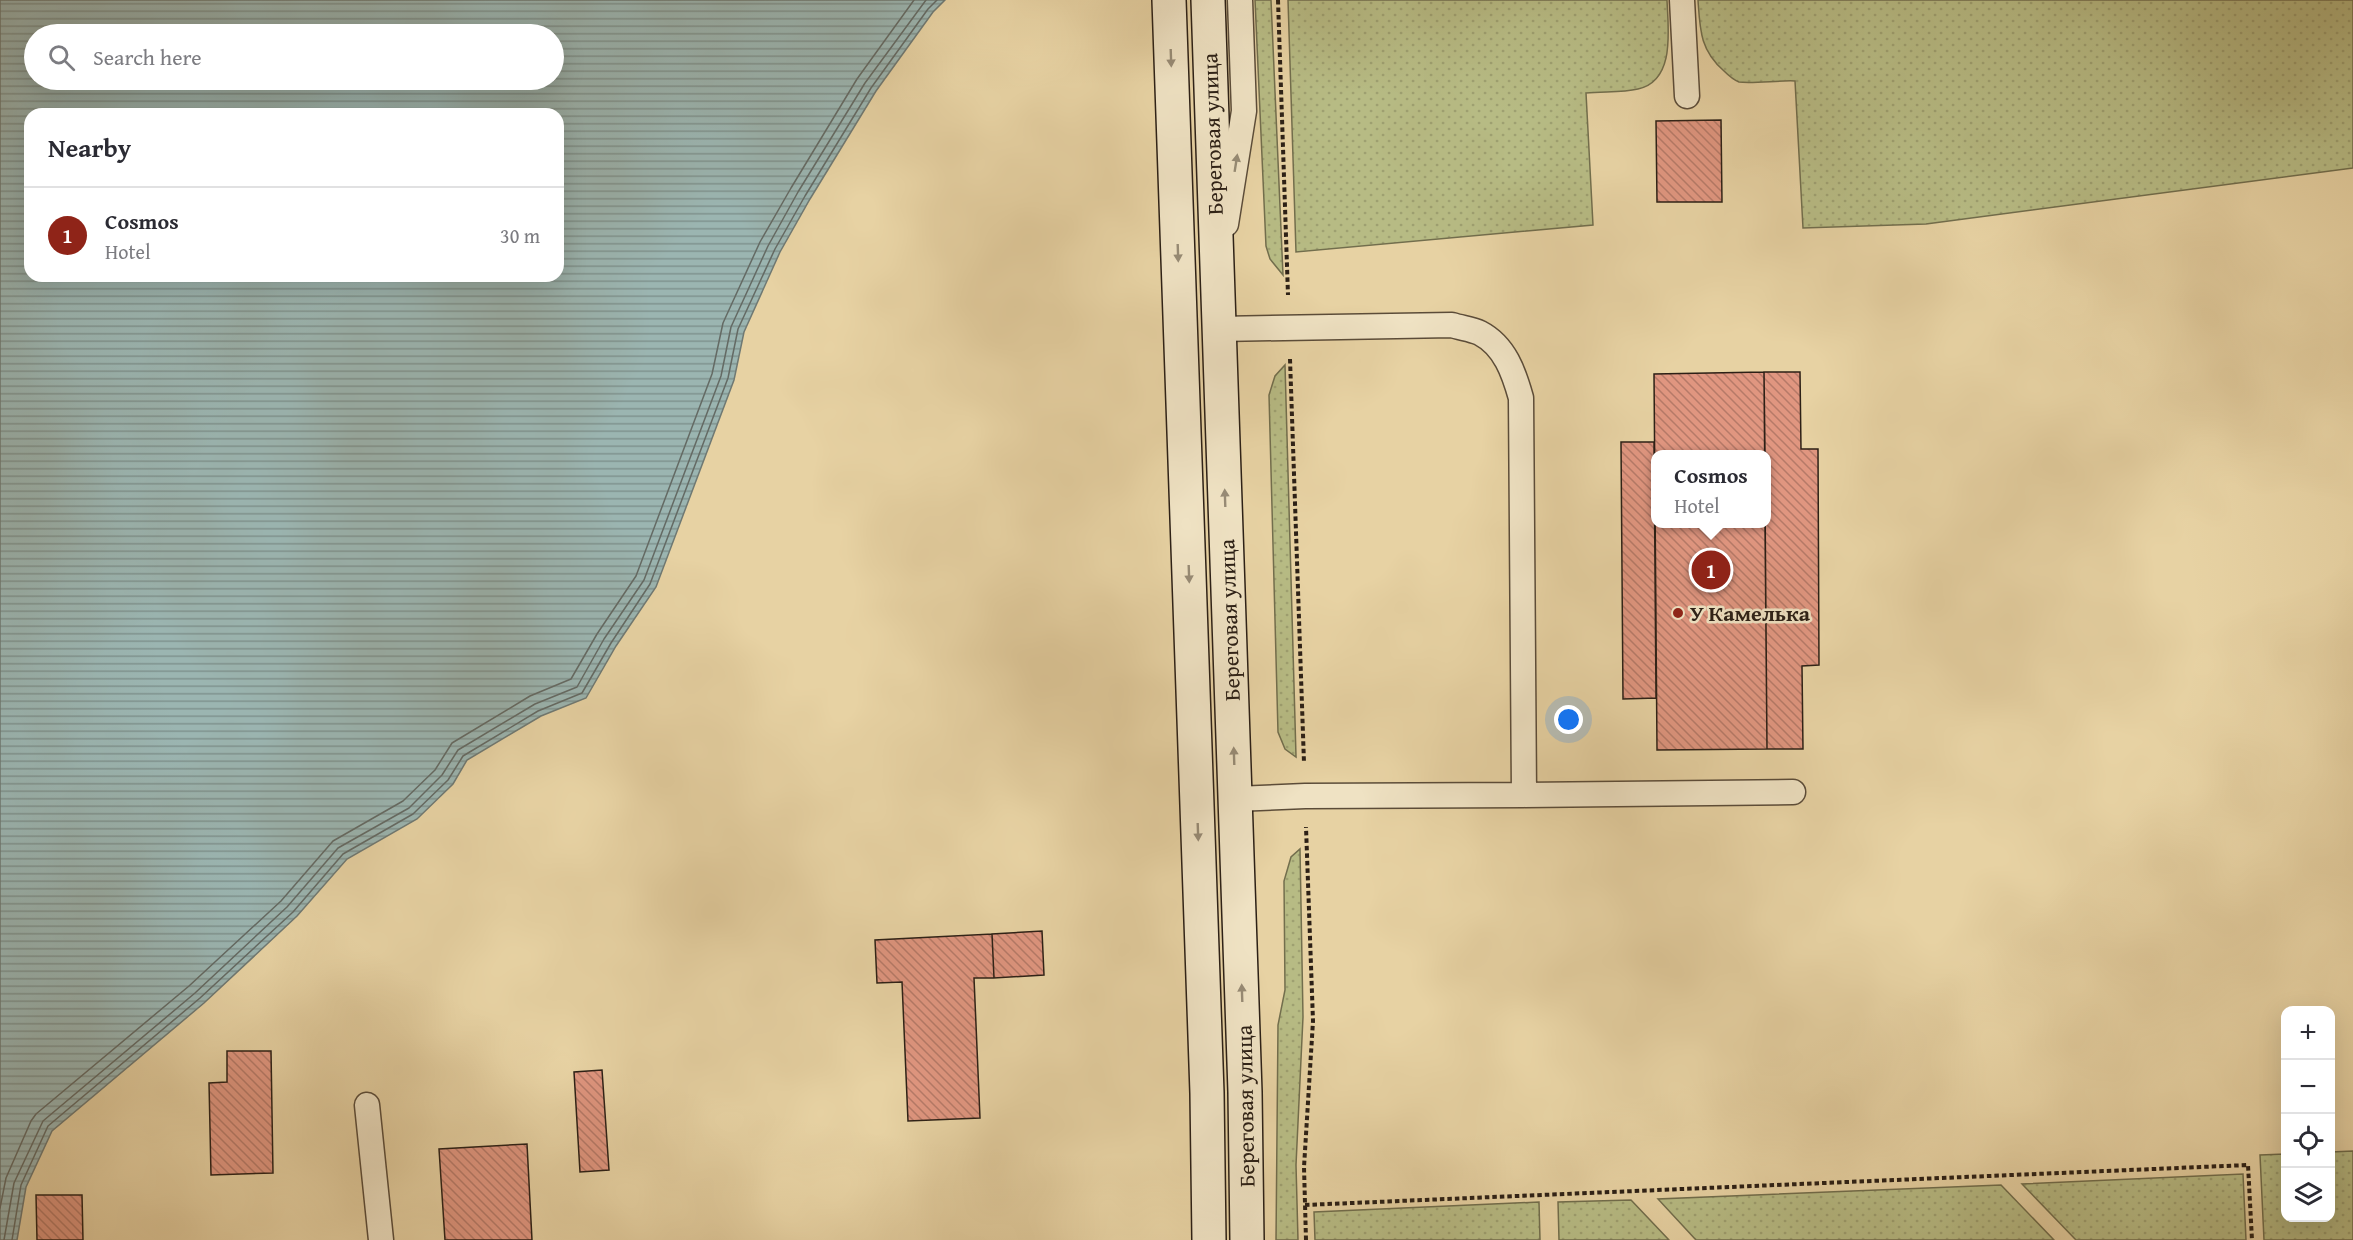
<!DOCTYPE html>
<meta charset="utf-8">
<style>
:root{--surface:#fff;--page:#f2f2f3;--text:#2b2b33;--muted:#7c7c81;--line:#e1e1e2;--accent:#8f2418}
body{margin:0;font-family:"Gentium Book Plus",serif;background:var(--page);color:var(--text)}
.controls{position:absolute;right:18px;bottom:18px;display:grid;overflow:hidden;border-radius:12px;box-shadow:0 6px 24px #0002}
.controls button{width:54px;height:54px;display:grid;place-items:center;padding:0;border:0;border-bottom:2px solid var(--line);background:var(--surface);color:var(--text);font:30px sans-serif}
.you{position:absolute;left:1569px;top:720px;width:21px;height:21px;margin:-15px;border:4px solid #fff;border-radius:50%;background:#1a73e8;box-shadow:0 0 0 9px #1a73e833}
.badge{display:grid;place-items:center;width:39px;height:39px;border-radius:50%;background:var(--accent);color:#fff;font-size:20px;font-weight:700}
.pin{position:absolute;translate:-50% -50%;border:3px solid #fff;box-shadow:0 2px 6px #0006}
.popup{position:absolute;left:1651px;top:450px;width:120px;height:78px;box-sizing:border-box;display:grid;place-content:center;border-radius:12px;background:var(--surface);filter:drop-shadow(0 2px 4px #0005);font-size:20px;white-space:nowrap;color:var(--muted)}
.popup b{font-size:22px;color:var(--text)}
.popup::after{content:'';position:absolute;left:50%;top:100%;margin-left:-12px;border:12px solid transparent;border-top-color:var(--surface)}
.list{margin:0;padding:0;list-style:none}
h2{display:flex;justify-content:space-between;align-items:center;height:78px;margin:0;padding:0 24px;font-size:26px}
h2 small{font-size:20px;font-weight:400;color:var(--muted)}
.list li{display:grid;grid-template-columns:39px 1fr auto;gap:18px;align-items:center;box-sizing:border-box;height:96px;padding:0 24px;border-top:2px solid var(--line)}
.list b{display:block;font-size:22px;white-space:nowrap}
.list p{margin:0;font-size:20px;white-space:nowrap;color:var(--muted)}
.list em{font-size:20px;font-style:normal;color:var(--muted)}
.icon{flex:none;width:33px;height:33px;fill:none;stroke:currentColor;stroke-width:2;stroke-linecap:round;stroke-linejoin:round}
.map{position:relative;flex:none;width:2353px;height:1240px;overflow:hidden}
.search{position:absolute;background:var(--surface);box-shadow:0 6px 24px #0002;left:24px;top:24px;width:540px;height:66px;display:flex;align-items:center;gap:15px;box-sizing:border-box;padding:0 21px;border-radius:33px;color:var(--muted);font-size:22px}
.panel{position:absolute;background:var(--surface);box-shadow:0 6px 24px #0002;left:24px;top:108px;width:540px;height:174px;border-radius:18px}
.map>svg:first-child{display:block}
.grass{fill:url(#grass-dots);stroke:#726e4d;stroke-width:1.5}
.water{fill:url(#water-rules);stroke:#6f7973;stroke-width:1.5;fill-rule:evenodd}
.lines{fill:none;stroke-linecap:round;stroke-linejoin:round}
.shore{stroke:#646a64;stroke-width:1.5}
.building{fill:url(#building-back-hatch);stroke:#2c2016;stroke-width:1.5}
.service-casing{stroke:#5b4c39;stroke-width:27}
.secondary-casing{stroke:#2c2016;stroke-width:36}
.path{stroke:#2c2016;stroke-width:4;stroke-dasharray:4.5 3;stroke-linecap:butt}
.service{stroke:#efe2c3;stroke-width:24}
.secondary{stroke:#efe2c3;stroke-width:33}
.oneway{fill:#978b75}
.poi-dot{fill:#8f2418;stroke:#efe2c3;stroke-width:2}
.labels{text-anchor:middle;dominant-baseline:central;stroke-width:5;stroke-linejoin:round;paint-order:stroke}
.street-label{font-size:22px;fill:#2c2016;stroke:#efe2c3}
.poi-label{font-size:22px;font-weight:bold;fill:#2c2016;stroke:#efe2c3;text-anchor:start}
</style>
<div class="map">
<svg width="2353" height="1240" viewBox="0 0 2353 1240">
<defs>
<pattern id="grass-dots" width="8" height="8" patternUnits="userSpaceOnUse" patternTransform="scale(1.5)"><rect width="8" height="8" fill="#b7bb84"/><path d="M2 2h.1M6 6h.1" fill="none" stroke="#9ea071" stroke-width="1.8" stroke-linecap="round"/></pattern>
<pattern id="water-rules" width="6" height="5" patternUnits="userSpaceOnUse" patternTransform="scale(1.5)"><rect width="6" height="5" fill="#9bb5b1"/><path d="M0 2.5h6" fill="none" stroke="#7f938f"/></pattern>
<pattern id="building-back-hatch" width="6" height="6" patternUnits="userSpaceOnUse" patternTransform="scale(1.5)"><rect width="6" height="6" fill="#e09680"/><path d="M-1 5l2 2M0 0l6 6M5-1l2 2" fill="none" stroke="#b67a68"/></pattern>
</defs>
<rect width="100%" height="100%" fill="#e7d2a3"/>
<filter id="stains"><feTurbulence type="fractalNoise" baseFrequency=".00333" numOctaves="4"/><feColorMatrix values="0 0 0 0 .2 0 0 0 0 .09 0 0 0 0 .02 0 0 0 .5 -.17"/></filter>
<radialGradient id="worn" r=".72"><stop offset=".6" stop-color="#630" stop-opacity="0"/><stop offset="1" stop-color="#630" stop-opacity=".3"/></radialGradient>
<path class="grass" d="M1255,0H1271L1283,275L1270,259L1266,246Z
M1288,0H1667C1668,28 1676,81 1638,89C1621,93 1603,91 1586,93L1593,225L1296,252Z
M1698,0H2353V168L1926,224L1803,228L1795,81C1781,80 1752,84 1739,82C1734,80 1728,75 1724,71C1700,50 1700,30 1698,0Z
M1285,365L1296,756V757L1285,749L1278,732L1269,395L1275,376Z
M1300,849L1303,1017L1296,1165L1298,1240H1276L1278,1025L1285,990L1284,881L1291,857Z
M2353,1151V1240H2264L2260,1155L2285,1154L2286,1218H2330L2331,1152Z
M2243,1174L2246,1240H2076L2022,1184Z
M2001,1185L2054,1240H1696L1658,1199Z
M1631,1200L1669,1240H1559L1558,1202Z
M1539,1202L1540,1240H1315L1314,1212Z"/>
<path class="water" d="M0,0H945L933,12L876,91L810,199L780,252L744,332L734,380L656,587L616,646L586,698L541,716L467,760L453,784L417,819L347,859L297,916L204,1003L52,1131L26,1187L17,1240H0ZM34,34H554V80H34ZM30,114H558V276H30Z"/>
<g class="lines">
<path class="shore" d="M0,1208L6,1178L31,1121L36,1114L189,986L281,901L333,841L403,801L435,770L452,743L530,696L571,679L597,634L636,576L712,374L723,323L760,242L791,188L857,79L914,0
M4,1240L14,1183L43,1121L195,993L287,907L338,848L409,808L442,775L458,750L535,704L577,687L604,639L644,580L721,376L731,327L768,246L798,192L865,83L926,0
M12,1240L21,1185L48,1126L200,998L293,912L343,854L413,814L448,780L463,756L538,711L582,693L611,643L650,584L728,378L738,329L775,249L805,196L871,88L928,9L937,0"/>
</g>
<path class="building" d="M1721,120L1722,202H1657L1656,121Z
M1764,372L1765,454H1656V524H1765L1767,749L1657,750L1654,374Z
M1764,372H1800L1801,449H1818L1819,665L1802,666L1803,749H1767Z
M1621,442H1654L1656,698L1623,699Z
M1042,931L1044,975L994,978L992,934Z
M992,934L994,978H974L980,1118L908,1121L902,982L877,983L875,940Z
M227,1051H271L273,1173L211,1175L209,1083L227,1082Z
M602,1070L609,1170L580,1172L574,1072Z
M527,1144L532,1240H445L439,1149Z
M36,1195H82L83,1240H37Z"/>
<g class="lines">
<g class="service-casing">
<path id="service" d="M1682,0L1687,96
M1226,224L1244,111L1240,0
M1219,329L1452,325C1461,328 1472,329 1480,333C1505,346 1514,373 1521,398L1524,795L1305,796L1235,799
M1524,795L1793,792
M367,1105L381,1240"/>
</g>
<g class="secondary-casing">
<path id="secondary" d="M1169,0L1207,1093L1209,1240
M1208,0L1245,1092L1247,1240"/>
</g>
<path class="path" d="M1278,0L1288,295
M1290,359L1304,763
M1305,1205L2248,1165L2252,1240
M1306,1240L1304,1167L1313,1021L1306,827"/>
<use href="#service" class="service"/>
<use href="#secondary" class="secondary"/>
</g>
<defs><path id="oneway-solid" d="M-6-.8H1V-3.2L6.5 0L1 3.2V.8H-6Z" transform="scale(1.5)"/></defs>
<g class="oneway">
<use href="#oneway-solid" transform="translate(1171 58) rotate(88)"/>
<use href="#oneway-solid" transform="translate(1236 163) rotate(-81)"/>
<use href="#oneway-solid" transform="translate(1178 253) rotate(88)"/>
<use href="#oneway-solid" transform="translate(1225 498) rotate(-92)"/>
<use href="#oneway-solid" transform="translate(1189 574) rotate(88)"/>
<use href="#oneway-solid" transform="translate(1234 756) rotate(-92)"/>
<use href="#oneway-solid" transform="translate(1198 832) rotate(88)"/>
<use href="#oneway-solid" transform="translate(1242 993) rotate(-92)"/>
</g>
<circle class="poi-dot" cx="1678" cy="613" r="6"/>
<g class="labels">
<g class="street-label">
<text transform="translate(1212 134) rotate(-92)">Береговая улица</text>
<text transform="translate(1229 620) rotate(-92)">Береговая улица</text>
<text transform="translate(1245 1106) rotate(-91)">Береговая улица</text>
</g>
<g class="poi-label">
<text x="1690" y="613">У Камелька</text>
</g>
</g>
<rect width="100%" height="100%" filter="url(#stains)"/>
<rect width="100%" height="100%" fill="url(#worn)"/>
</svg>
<div class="controls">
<button>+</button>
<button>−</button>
<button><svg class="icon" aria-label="locate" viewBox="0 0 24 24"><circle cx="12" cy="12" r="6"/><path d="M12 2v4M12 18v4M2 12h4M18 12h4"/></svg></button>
<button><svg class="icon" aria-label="layers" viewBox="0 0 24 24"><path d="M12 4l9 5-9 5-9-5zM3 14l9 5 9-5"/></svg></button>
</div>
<div class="you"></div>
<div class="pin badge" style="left:1711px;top:570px">1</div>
<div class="popup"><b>Cosmos</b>Hotel</div>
<div class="search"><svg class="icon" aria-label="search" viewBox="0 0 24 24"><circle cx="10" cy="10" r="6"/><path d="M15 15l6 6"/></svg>Search here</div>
<section class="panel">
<h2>Nearby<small></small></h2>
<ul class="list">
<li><span class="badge">1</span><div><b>Cosmos</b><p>Hotel</p></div><em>30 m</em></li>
</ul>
</section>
</div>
